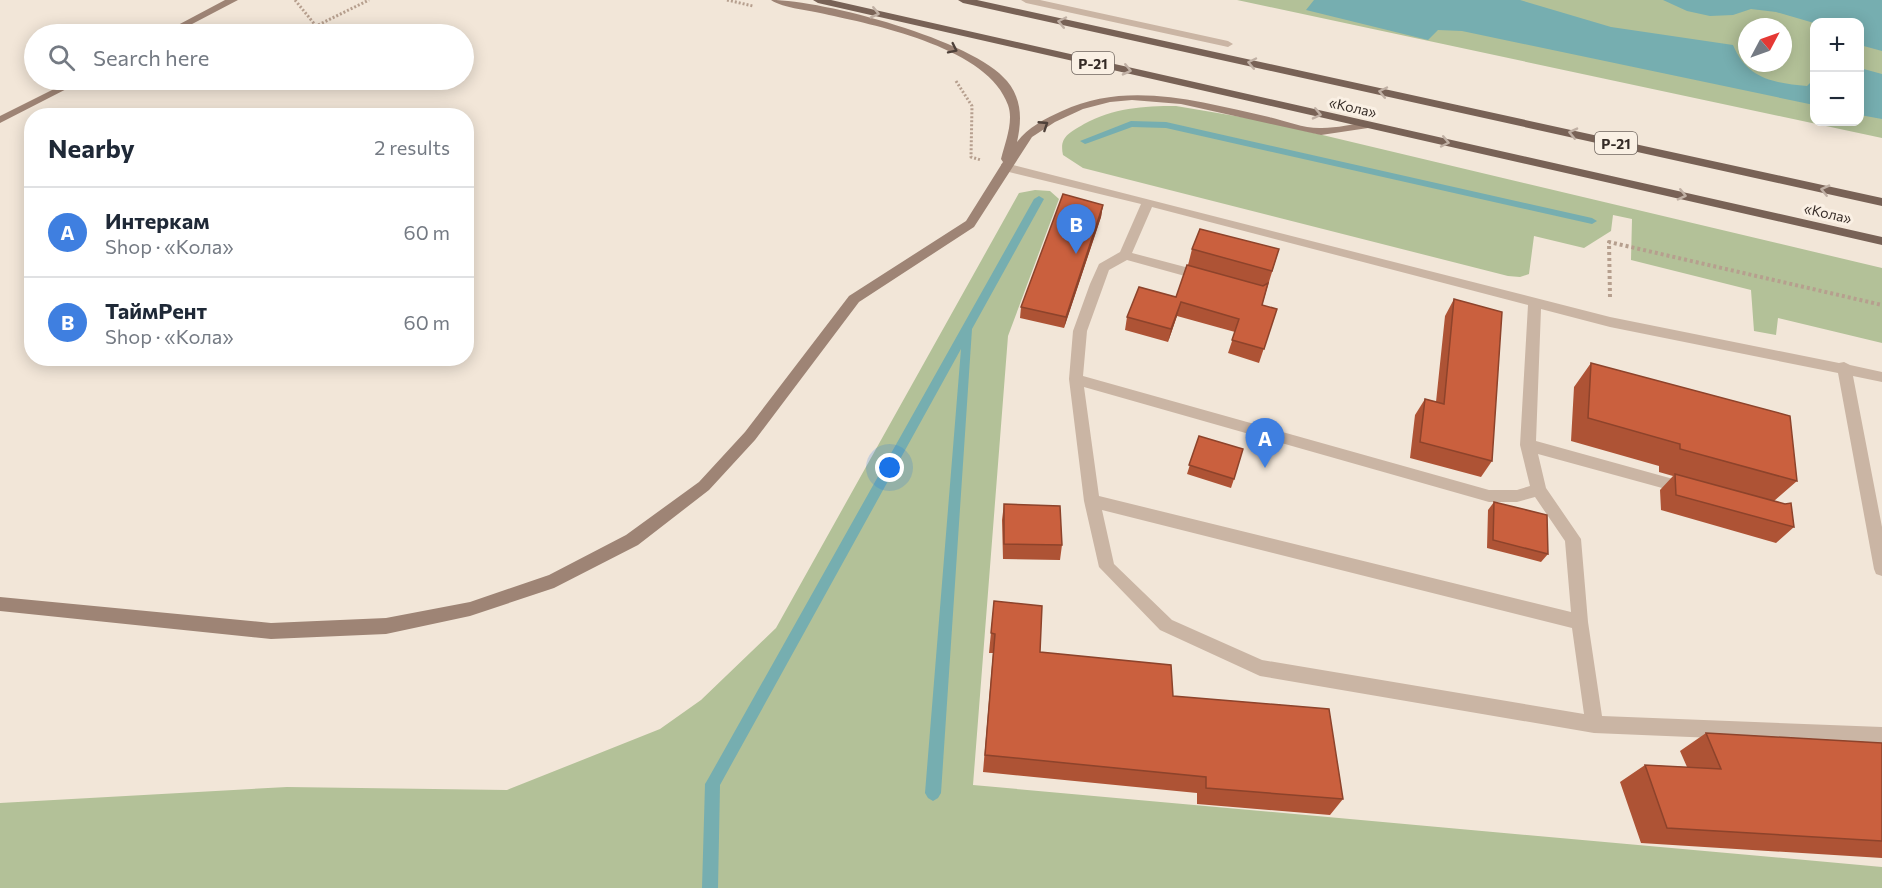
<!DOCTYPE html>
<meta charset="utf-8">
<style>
:root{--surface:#fff;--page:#f6f6f7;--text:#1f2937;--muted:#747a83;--line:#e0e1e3;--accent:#1a5458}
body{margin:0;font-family:Commissioner,sans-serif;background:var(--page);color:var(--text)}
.controls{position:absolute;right:18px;top:18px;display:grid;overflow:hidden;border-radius:12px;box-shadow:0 3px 15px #0003}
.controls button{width:54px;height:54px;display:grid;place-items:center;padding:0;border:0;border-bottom:2px solid var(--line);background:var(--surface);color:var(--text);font:30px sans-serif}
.compass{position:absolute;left:1738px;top:18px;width:54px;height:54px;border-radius:50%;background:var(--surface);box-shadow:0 3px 15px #0003;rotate:49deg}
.you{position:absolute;left:890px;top:468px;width:21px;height:21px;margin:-15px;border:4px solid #fff;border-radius:50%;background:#1a73e8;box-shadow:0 0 0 9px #1a73e833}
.badge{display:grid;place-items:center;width:39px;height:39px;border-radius:50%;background:var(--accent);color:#fff;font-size:20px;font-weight:700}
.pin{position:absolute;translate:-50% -50px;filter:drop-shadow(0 2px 3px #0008)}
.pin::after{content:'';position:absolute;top:32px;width:21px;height:18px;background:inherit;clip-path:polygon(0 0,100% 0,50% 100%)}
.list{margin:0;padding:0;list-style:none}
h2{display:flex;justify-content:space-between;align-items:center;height:78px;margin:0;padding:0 24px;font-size:26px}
h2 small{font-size:20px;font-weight:400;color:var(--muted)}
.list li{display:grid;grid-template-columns:39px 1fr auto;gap:18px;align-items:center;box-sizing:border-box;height:90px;padding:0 24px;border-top:2px solid var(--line)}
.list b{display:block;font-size:22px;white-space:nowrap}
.list p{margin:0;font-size:20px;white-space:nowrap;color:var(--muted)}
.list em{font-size:20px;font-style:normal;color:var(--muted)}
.icon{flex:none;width:33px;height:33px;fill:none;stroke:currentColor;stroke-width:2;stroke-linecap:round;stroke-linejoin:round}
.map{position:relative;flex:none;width:1882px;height:888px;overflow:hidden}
.search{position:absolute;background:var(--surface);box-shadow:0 3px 15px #0003;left:24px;top:24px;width:450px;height:66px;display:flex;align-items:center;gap:15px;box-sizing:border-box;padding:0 21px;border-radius:33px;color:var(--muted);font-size:22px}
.panel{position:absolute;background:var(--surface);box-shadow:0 3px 15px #0003;left:24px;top:108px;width:450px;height:258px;border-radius:24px}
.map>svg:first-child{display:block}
.green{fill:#b3c198;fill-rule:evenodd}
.water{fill:#76aeb0}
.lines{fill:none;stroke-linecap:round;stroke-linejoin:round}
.stream{fill:#76aeb0;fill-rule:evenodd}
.path-far1{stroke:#b69f8e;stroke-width:3;stroke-dasharray:2 2;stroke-linecap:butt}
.path{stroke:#b69f8e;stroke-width:4;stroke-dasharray:3 3;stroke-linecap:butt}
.lane{fill:#cab5a4;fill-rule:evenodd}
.secondary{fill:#9e8475;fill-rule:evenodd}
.primary{fill:#786256;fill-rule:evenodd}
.wall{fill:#ae5335}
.shaded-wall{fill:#8d432b}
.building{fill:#ca603e;stroke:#8d432b;stroke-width:1.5}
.oneway{stroke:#c0b0a4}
.oneway2{stroke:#4f413a}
.labels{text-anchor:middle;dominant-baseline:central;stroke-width:6;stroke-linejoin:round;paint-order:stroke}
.shield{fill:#faf0e4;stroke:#70665f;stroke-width:1.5}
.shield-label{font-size:14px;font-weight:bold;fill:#352b26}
.far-street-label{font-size:14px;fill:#352b26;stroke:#faf0e4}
</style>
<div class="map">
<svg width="1882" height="888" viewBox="0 0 1882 888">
<rect width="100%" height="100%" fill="#f2e6d8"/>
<path class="green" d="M1237,0H1882V138ZM1814,22H1860V122H1814ZM1747,27H1783V63H1747Z
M1176,106L1259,120L1882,268V343L1778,318L1776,335L1754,331L1751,290L1631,260L1632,219L1613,215L1611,231L1584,248L1534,236L1529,274L1520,277L1508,276L1083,168L1063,155C1059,137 1069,133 1084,124C1113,108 1143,106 1176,106Z
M1035,190L1050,191L1059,199L1008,336L973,785L1882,867V888H0V803L287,787L507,790L660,729L701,700L776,628L1019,193Z"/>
<path class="water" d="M1314,0H1520L1611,27L1733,45C1747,79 1774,83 1807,86L1814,79V105L1462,31L1438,30L1428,40L1306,10Z
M1663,0H1882V51L1860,45V22L1814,23L1776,12L1751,9L1733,15L1710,16L1687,11Z
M1860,68L1882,74V119L1860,115Z"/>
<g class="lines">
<path class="stream" d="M1131,121L1166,122L1592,218L1597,221L1592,224L1166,128L1132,127L1088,143L1085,144L1080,141Z
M1039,196L1044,199L972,329L941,793L938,798L933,801L928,798L925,793L961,349L720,785L718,888H702L705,784L708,779L1034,199Z"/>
<path class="path-far1" d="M295,0L316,26L369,0
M727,0L753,6
M956,81L972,106L971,157L981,160"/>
<path class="path" d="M1610,297L1609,242L1882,305"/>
<path class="lane" d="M1021,0H1040L1228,41L1233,44L1228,47L1026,3Z
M1005,163L1610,317L1839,363L1844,362L1850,365L1882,372V382L1853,376L1882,527V576L1876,574L1874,569L1838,373L1610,327L1541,309L1536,441L1684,482L1689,484L1692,488L1689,492L1684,494L1538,454L1546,488L1581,539L1588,622L1602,716L1882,727V745L1594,733L1260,676L1160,630L1099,567L1084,501L1069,379L1073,331L1090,284L1099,264L1120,252L1141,204L1001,170V164ZM1152,207L1528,305L1520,445L1530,486L1517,490H1489L1083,376L1087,331L1104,284L1109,270L1127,260L1203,281L1210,276L1208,273L1132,253ZM1084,387L1489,502H1517L1535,497L1565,541L1571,612L1099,496ZM1102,510L1572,628L1584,714L1262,660L1172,620L1114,564Z"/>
<path class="secondary" d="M225,0H238L173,34H161Z
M771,0C823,0 974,40 1007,81C1022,99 1022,120 1017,142C1028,127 1045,119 1062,111C1129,80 1200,102 1269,117C1285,121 1306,129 1322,128C1337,128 1353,124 1368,122L1374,125L1368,128L1321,135L1181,104L1132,100L1110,102L1083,109L1055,122L1032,137L974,227L859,302L755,440L709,490L638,545L554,588L470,616L386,634L271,639L0,611V597L271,623L386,618L470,602L549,575L626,535L699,482L745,432L849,296L966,221L1003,162L1001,159C1005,143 1014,121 1008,105C989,49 880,26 829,15C814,11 782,8 771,0Z
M72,80H84L0,123V116Z"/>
<path class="primary" d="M813,0H831L1882,237V245L818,3Z
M958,0H977L1882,198V206L963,3Z"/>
</g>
<path class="wall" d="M1103,205L1101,217L1064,328L1020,318L1021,307Z
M1192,249H1279L1262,305L1277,309L1259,363L1228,353L1235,332L1177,316L1168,342L1125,330L1127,317L1176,297L1188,265Z
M1454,299L1492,461L1481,477L1410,458L1415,415L1425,399L1436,402L1445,316Z
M1591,363L1797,481L1774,501L1794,527L1776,543L1661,510L1660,490L1673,476L1659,472V466L1571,441L1574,387Z
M1199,436L1234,479L1231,488L1187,474Z
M1494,502L1548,554L1541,562L1487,548L1488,510Z
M1004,504L1062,545L1060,560L1003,559L1002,520Z
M994,601L1040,652L1173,696L1343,799L1330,815L1197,804V793L983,772L993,653H989Z
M1706,733L1882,743V858L1641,843L1620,782L1645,765L1687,767L1680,751Z"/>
<path class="shaded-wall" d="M1103,205L1101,217L1064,328L1066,317Z
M1181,302L1177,316L1168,342L1171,329Z"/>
<path class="building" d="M1063,194L1103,205L1066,317L1021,307Z
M1200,229L1279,249L1272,271L1192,249Z
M1187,265L1263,286L1268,283L1262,305L1277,309L1264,349L1232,340L1239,319L1181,302L1171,329L1127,317L1139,287L1176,297Z
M1454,299L1502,312L1492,461L1420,442L1425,399L1444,404Z
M1591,363L1790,416L1797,481L1680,449V444L1588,418Z
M1199,436L1243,449L1234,479L1189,465Z
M1675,474L1785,504L1791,503L1794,527L1676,495Z
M1494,502L1547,515L1548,554L1493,540Z
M1004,504L1060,506L1062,545L1004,544Z
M994,601L1042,606L1040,652L1171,665L1173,696L1329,709L1343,799L1206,788V777L985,755L995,634L991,633Z
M1706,733L1882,743V841L1667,828L1645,765L1721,769Z"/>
<defs><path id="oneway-chevron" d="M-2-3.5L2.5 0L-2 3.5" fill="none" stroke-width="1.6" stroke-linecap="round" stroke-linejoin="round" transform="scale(1.5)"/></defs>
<g class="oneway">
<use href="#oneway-chevron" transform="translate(875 13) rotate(13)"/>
<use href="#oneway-chevron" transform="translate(1062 22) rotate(-168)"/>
<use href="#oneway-chevron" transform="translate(1252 63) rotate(-168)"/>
<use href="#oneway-chevron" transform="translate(1127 70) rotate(13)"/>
<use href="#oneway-chevron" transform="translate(1383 92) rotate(-168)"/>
<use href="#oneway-chevron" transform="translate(1317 114) rotate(13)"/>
<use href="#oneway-chevron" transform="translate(1573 133) rotate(-167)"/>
<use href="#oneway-chevron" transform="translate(1445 142) rotate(12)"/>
<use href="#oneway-chevron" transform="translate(1825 190) rotate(-167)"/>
<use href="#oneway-chevron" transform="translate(1682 195) rotate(13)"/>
</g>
<g class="oneway2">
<use href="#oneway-chevron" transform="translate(953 49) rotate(26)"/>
<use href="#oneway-chevron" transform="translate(1044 125) rotate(-33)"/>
</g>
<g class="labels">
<g class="shield">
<rect x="1072" y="52" width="42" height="22" rx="4.5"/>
<rect x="1595" y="132" width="42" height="22" rx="4.5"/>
</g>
<g class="shield-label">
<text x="1093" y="63">Р-21</text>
<text x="1616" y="143">Р-21</text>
</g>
<g class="far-street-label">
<text transform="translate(1353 107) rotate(13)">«Кола»</text>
<text transform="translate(1828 213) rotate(13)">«Кола»</text>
</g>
</g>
</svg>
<div class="controls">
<button>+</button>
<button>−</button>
</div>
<svg class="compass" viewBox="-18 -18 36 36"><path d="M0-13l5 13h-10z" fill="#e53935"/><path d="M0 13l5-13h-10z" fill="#747a83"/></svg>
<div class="you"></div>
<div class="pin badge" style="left:1265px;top:468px;background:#3f7fe0">A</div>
<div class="pin badge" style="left:1076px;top:254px;background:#3f7fe0">B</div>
<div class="search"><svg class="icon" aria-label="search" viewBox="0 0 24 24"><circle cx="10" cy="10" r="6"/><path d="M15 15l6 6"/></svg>Search here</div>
<section class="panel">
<h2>Nearby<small>2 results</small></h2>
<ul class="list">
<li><span class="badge" style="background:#3f7fe0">A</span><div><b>Интеркам</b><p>Shop · «Кола»</p></div><em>60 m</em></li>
<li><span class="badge" style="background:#3f7fe0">B</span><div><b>ТаймРент</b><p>Shop · «Кола»</p></div><em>60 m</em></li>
</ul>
</section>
</div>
